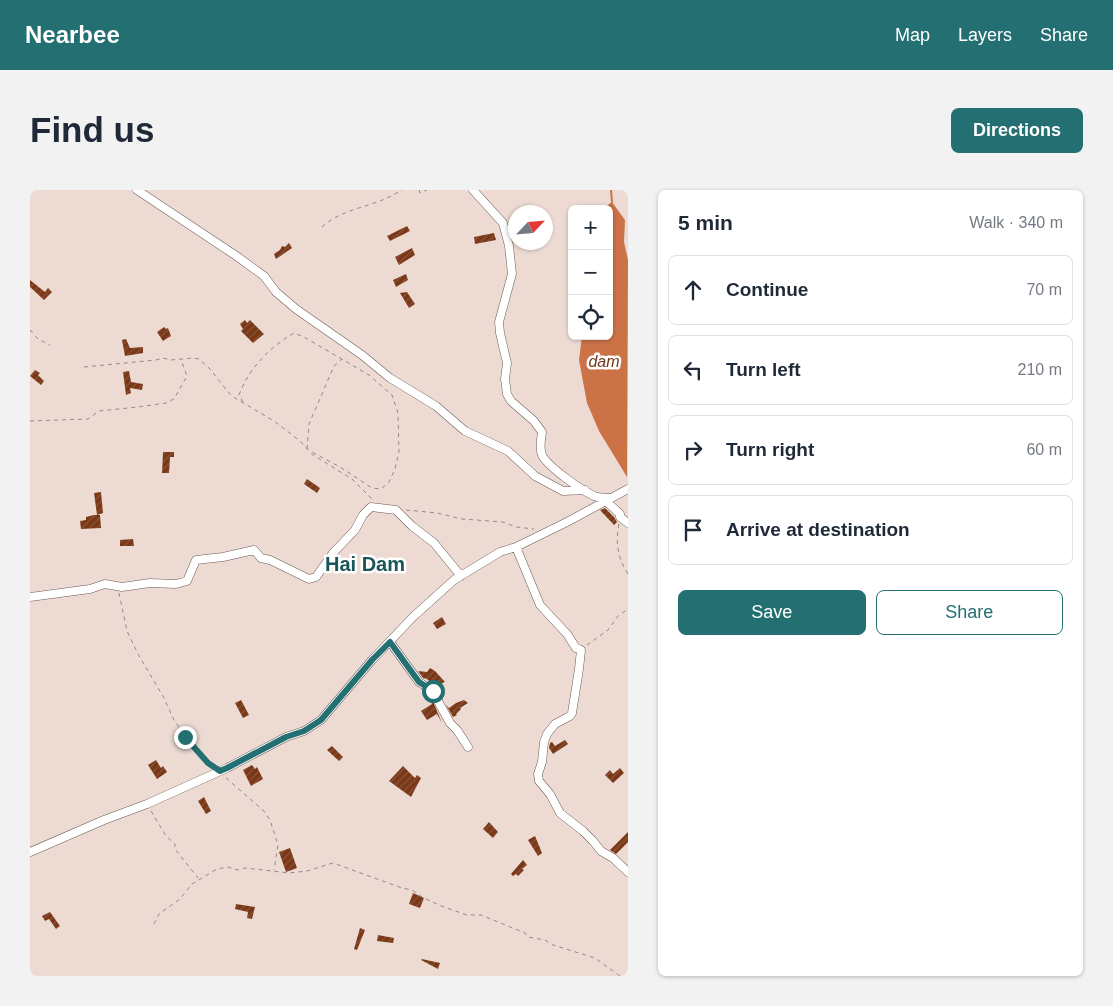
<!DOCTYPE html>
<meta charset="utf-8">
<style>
:root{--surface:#fff;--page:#f2f2f3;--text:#1f2937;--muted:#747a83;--line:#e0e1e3;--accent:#246f72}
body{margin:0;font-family:Helvetica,sans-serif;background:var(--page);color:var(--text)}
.controls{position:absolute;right:15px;top:15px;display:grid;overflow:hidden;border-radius:8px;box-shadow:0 1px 4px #0004}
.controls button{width:45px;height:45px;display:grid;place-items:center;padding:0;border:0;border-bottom:1px solid var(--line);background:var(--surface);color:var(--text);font:25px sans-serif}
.compass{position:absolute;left:478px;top:15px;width:45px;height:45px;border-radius:50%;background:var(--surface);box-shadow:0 1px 4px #0004;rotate:64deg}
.stop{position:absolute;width:15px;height:15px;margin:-11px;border:4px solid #246f72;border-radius:50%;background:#fff}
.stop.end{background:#246f72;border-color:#fff;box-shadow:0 1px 5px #0008}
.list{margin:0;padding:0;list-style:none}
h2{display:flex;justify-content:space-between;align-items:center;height:65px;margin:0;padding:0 20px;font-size:21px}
h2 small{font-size:16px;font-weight:400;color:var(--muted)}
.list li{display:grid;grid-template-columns:32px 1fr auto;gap:15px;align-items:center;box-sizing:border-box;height:70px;margin:0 10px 10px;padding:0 10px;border:1px solid var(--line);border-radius:8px}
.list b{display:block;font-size:19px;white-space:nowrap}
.list em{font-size:16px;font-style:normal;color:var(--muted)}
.actions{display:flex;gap:10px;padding:15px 20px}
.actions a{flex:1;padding:11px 0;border:1px solid var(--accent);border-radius:8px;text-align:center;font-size:18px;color:var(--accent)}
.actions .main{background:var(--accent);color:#fff}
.icon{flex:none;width:28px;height:28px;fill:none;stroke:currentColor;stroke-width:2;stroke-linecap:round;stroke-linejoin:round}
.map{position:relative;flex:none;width:598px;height:786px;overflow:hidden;border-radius:8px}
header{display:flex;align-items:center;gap:30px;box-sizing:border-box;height:70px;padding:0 25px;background:var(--accent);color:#fff}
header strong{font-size:24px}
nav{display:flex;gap:28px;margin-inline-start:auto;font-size:18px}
.intro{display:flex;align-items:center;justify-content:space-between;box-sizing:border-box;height:120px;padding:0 30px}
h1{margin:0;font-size:35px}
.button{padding:12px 22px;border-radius:8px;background:var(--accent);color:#fff;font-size:18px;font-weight:700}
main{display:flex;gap:30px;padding:0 30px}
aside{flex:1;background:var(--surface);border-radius:8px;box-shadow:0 1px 4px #0004}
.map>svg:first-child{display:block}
.water{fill:#cc7247}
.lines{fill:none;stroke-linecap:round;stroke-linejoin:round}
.stream{stroke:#cc7247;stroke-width:2}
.building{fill:url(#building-hatch)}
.minor-casing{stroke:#695a54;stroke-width:9}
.path{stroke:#948882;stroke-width:1;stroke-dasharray:4 4;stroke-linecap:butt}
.minor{stroke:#fff;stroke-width:8}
.route{stroke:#246f72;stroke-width:6}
.labels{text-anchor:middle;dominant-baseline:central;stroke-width:5;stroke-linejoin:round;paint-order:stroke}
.water-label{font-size:16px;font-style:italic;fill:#723618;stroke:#fff}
.district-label{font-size:20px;font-weight:bold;fill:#1a5658;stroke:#fff}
</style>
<header>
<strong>Nearbee</strong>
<nav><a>Map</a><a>Layers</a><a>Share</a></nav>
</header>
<div class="intro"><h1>Find us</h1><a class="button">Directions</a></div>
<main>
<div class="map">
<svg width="598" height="786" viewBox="0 0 598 786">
<defs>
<pattern id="building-hatch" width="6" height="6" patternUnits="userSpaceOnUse" patternTransform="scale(1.25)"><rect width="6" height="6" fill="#7a3817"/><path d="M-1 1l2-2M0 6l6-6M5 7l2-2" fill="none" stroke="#895439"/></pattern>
</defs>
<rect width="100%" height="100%" fill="#eddbd3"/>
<path class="water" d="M582,12L595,30L594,52L598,70L597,287L569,241L557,213L549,170L552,146H579V19H572Z"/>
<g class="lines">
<path class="stream" d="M581,0L582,12"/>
</g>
<path class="building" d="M377,36L380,41L360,51L357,46Z
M464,43L466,50L445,54L444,47Z
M259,53L262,58L246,69L244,64L250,60L252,56L255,57Z
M382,58L385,65L369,75L365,67Z
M376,84L378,90L366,97L363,90Z
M0,90L15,102L18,98L22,102L14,110L0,97Z
M377,102L385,114L379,118L370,103Z
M215,130L217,133L220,130L234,144L223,153L211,141L213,139L210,134Z
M134,137L136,139L138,138L141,146L133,151L127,142Z
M96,149L100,158L113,157V163L95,166L92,150Z
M5,180L10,183L8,185L14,191L11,195L0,186Z
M99,181L101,192L113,194L112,200L100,198L101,203L96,205L93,182Z
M133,262H144V267H140L139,283H132Z
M277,289L290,298L287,303L274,294Z
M71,302L73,323L67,325L64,303Z
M575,318L584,327L587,332L584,335L570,320Z
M64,325H70L71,338L51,339L50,331L56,330V327Z
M103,349L104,356H90V350Z
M412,427L416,434L407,439L403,433Z
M400,478L405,481L415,492L405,496L397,489L393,488L388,481L397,482Z
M397,504L402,509L412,533L407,524L397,530L391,521L402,514Z
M211,510L219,525L213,528L205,513Z
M434,510L438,513L430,518L431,519L426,524L427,525L423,527L416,515L419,518L426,513Z
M535,550L538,554L523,564L519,558L520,553L522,552L525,556Z
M302,556L313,567L309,571L297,560Z
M126,570L131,578L133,576L137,582L127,589L118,575Z
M222,575L225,579L227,577L233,589L221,596L213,580Z
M373,576L385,588L387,585L391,588L381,607L359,591Z
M590,578L594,583L583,593L575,585L580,580L583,584Z
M174,607L181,621L176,624L168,611Z
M459,632L468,642L463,648L453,639Z
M598,642V652L586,664L580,660Z
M505,646L512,663L508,666L498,650Z
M260,658L267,678L256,682L249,662Z
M493,670L497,675L492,679L494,680L488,686L486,684L483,686L481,684Z
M383,703L394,708L390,718L379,714Z
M206,714L225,717L222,729L217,728L218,722L205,719Z
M20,722L30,736L26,739L19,729L15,731L12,726Z
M330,738L335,740L327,760L324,759Z
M348,745L364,748L363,753L347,751Z
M392,769L410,773L408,779L391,770Z"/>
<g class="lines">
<g class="minor-casing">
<path id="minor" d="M107,0L205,65L234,86L246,102L266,119L332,165L360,188L406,216L435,241L478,261L505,286L533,301L555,300
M443,0L473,33L479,56L482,84L469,132L470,143L477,173L475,189L477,204L481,211L504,231L512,242C511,250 509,258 512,265C518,277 551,300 564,306C569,308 575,308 580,308
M576,311L590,324V327L598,333
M486,357L510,415L537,444L546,458L551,460L549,479L542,523L540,526L525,534L517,544L514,552L512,572L508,584L509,591L520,604L530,623L553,641L563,651L571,661L583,668L598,682
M0,407L60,399L75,394L92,397L120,393L146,394L157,391L166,370L193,367L224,360L231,368L240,370L279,389L286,387L303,363L325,340L333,325L341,317L366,320L382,336L404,353L431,386
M360,452L389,492L403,501L407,506L409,513L420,533L427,540L438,557
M0,662L74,630L117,614L197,578L256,547L274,541L291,530L342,470L383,427L424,390L470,362L486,357L537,332L598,299"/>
</g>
<path class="path" d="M389,0L390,3L397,0
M292,37C308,22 331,18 350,11C358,8 365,4 372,0
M0,140L8,149L20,155
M54,177L126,170L133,168L141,170L163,168L169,169L180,179L198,202L205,208L244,231L270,251L283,265L322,289L343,310
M213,212L209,205C219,178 240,157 264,143L274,147L339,185L362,205L368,223L369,262L365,279L359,292L351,299L342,298L310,277L280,261
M0,231L58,229L69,221L108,217L136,213L144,209L157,186L151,170
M277,259L279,234L304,176L312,169
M376,320L407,323L432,329L473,332L486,337L504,339
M589,334C585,352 588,369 598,384
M89,403L97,441L108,464L134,508L144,530L160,553L178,573L183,576
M557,455L578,440L588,426L598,419
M196,588L234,621L240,630L248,655L244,680
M121,621L136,646L145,654V659L168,688
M124,734L129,724L150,709L162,694L187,679L198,677L207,680L215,678L259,683L277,681L303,673L372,698L382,700L392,707L411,716L437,725H451L495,743L498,747L515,750L523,755L565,768L590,786"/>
<use href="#minor" class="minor"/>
</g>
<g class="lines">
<path class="route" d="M155,547L178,573L190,581L197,578L256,547L274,541L291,530L342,470L360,452L389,492L403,501"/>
</g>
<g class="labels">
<g class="water-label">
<text x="574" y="171">dam</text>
</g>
<g class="district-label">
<text x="335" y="374">Hai Dam</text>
</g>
</g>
</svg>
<div class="controls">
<button>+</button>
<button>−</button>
<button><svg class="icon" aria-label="locate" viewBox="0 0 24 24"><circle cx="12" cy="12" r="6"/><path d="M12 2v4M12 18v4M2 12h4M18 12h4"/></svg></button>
</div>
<svg class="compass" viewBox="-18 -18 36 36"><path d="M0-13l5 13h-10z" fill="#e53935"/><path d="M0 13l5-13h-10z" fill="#747a83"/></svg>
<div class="stop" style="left:403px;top:501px"></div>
<div class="stop end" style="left:155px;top:547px"></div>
</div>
<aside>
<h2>5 min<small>Walk · 340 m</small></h2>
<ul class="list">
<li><svg class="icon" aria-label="ahead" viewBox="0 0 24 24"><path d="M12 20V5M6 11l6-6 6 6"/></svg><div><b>Continue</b></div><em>70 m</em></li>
<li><svg class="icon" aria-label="left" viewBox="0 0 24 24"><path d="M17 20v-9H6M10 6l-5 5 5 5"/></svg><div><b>Turn left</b></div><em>210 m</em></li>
<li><svg class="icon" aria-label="right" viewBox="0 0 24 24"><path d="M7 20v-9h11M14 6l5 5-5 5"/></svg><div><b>Turn right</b></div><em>60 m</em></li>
<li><svg class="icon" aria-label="arrive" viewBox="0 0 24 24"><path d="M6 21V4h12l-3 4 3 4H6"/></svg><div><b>Arrive at destination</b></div></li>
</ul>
<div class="actions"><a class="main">Save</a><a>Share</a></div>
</aside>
</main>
